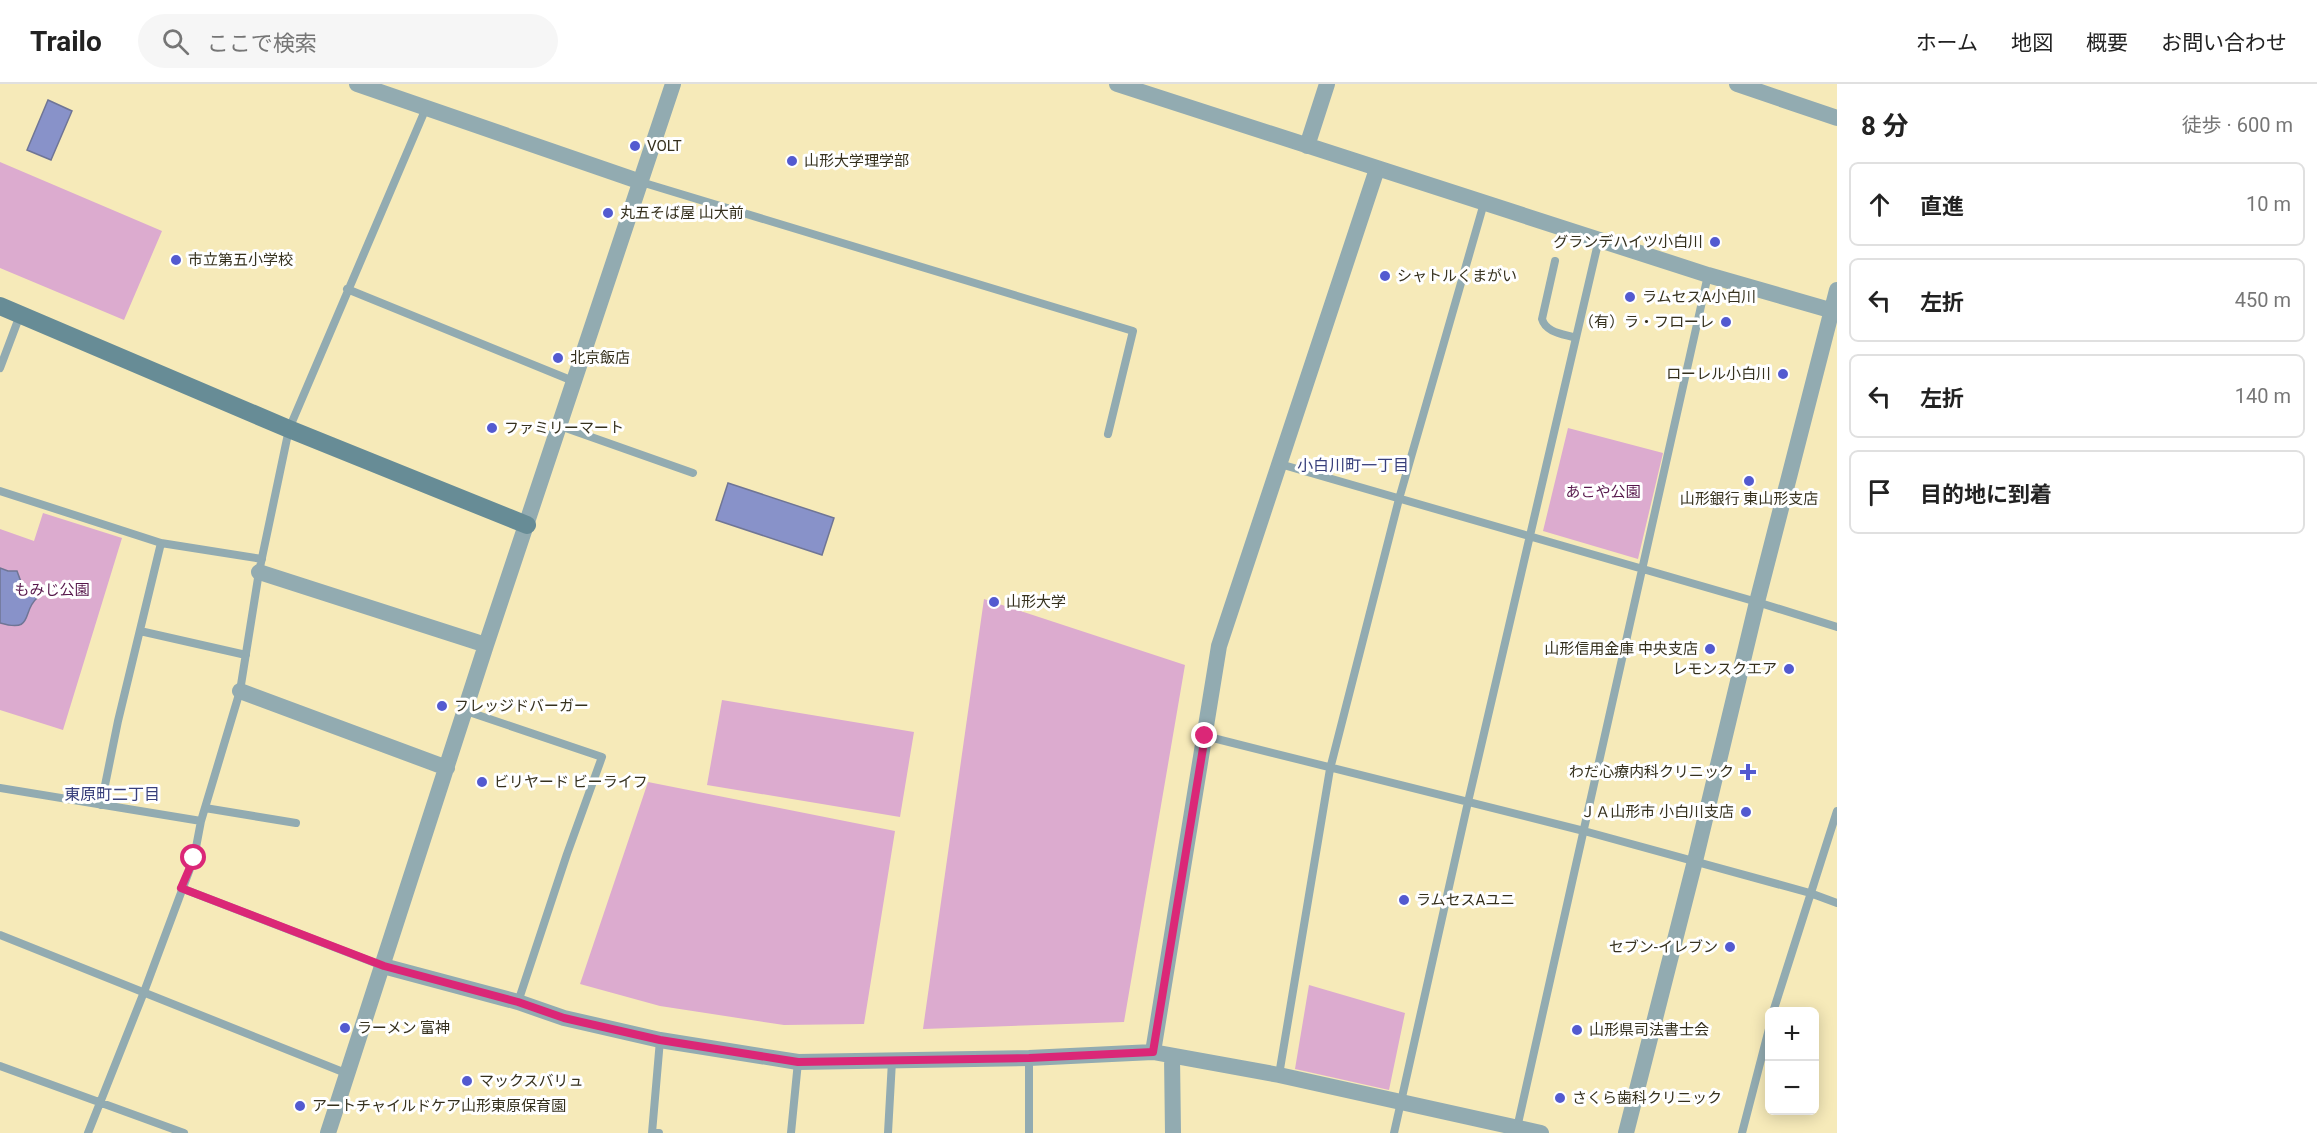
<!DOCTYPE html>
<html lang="ja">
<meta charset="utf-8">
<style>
:root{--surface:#fff;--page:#f6f6f6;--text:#222;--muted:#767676;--line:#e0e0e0}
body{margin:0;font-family:Roboto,"Noto Sans JP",sans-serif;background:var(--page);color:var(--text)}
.controls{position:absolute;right:18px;bottom:18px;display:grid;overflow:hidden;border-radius:9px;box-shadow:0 3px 15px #0003}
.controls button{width:54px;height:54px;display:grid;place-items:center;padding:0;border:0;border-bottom:2px solid var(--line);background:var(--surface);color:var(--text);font:30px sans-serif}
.stop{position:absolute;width:18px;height:18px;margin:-14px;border:4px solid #db2777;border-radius:50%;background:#fff}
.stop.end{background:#db2777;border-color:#fff;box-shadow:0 2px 6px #0008}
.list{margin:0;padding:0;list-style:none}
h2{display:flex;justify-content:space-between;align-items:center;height:78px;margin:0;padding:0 24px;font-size:26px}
h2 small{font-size:20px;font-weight:400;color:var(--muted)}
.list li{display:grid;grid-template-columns:39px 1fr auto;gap:18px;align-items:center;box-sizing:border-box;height:84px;margin:0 12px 12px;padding:0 12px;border:2px solid var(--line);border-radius:9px}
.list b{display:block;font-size:22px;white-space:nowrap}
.list em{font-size:20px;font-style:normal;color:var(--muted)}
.icon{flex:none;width:33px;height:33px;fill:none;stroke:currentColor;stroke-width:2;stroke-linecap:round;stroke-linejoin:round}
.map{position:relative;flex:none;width:1837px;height:1049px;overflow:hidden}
header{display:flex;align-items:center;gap:36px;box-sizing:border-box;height:84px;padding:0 30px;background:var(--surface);border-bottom:2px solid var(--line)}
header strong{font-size:28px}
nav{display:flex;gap:33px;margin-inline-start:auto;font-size:21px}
.search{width:420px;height:54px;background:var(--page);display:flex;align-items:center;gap:15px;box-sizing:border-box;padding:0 21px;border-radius:33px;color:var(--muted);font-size:22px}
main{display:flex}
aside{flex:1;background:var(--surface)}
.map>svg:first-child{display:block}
.green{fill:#dcabcf}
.water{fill:#8892c9;stroke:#6f7595;stroke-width:1.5}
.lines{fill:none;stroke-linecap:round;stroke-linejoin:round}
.lane{stroke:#92abb1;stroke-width:8}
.street{stroke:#92abb1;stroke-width:16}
.secondary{stroke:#678c96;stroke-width:18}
.route{stroke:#db2777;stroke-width:8}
.poi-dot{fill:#535ad0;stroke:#fff;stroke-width:2}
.labels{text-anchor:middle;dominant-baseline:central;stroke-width:6;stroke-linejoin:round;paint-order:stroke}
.poi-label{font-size:15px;fill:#35301d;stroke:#fff;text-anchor:start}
.park-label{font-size:15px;fill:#56174b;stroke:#fff}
.neighbourhood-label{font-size:16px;fill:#383f7b;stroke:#fff}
</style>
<header>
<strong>Trailo</strong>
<div class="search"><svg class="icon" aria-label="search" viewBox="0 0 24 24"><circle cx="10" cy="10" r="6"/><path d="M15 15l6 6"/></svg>ここで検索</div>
<nav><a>ホーム</a><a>地図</a><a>概要</a><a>お問い合わせ</a></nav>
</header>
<main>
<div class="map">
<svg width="1837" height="1049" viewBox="0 0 1837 1049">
<rect width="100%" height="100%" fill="#f6eab9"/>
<path class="green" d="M0,78L162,147L124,236L0,184Z
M1568,344L1663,369L1638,475L1543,447Z
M43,429L122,454L63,646L0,626V445L34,457Z
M984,515L1185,581L1124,938L923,945Z
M722,616L914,648L900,733L707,701Z
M648,698L895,747L864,940L784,941L660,922L580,900Z
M1309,901L1405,929L1389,1006L1295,985Z"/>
<path class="water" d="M48,16L72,27L51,76L27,66Z
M728,399L834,434L822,471L716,436Z
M0,484L8,487H17L24,506L34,508L37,514C21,528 35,549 0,539Z"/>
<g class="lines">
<path class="lane" d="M641,98L1133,247L1108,350
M1555,177L1542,235C1546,249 1564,250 1576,254
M347,205L573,297
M0,284L20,231
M560,342L693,389
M1280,380L1757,518L1837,543
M0,407L161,459L262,475
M140,547L246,571
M466,627L602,673L567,770L518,918
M1205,652L1584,747L1810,809L1837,819
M0,704L201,737
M101,721L118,637L161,459
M205,724L296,739
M181,804L383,882
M0,851L348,990
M1773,928L1837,727
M0,982L184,1049
M1279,991L1330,685L1399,415L1484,119
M1517,1044L1708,191
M88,1049L144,908L194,774L201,737L240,607L259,488L289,345L426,24
M659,1049H652L660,956
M791,1049L798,978
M888,1049L892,977
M1029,1049V974
M1394,1049L1468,718L1599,155
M1742,1049L1770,941"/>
<path class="street" d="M357,0L641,98
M1117,0L1708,191L1837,228
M1737,0L1837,34
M1307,62L1327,0
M259,488L486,561
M240,607L447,684
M383,882L518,918L564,934L660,956L798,978L1029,974L1153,968L1279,991L1541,1049
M1153,968L1219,562L1377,85
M1172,972L1173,1049
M328,1049L486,561L673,0
M1626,1049L1695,777L1757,518L1837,206"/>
<path class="secondary" d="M0,222L289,345L527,441"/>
</g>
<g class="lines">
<path class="route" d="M194,774L181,804L384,882L518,918L564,934L660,956L798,978L1029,974L1153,968L1205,652"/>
</g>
<g class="poi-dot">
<circle cx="635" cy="62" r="6"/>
<circle cx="792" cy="77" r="6"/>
<circle cx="608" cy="129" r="6"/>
<circle cx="1715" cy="158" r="6"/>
<circle cx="176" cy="176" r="6"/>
<circle cx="1385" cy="192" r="6"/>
<circle cx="1630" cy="213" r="6"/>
<circle cx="1726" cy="238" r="6"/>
<circle cx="558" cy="274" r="6"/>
<circle cx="1783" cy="290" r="6"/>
<circle cx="492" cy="344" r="6"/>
<circle cx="1749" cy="397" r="6"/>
<circle cx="994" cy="518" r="6"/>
<circle cx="1710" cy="565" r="6"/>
<circle cx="1789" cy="585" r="6"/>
<circle cx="442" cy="622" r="6"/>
<path d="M1745 679h6v6h6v6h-6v6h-6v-6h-6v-6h6z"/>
<circle cx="482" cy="698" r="6"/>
<circle cx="1746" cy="728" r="6"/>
<circle cx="1404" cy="816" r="6"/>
<circle cx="1730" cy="863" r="6"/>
<circle cx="345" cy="944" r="6"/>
<circle cx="1577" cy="946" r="6"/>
<circle cx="467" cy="997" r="6"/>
<circle cx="1560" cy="1014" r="6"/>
<circle cx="300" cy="1022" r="6"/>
</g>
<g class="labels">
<g class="poi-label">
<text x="647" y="62">VOLT</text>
<text x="804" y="77">山形大学理学部</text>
<text x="620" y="129">丸五そば屋 山大前</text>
<text x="1703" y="158" text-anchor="end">グランデハイツ小白川</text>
<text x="188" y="176">市立第五小学校</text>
<text x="1397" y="192">シャトルくまがい</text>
<text x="1642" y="213">ラムセスA小白川</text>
<text x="1714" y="238" text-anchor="end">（有）ラ・フローレ</text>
<text x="570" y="274">北京飯店</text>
<text x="1771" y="290" text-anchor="end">ローレル小白川</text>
<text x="504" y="344">ファミリーマート</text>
<text x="1749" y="415" text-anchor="middle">山形銀行 東山形支店</text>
<text x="1006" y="518">山形大学</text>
<text x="1698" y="565" text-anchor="end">山形信用金庫 中央支店</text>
<text x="1777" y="585" text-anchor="end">レモンスクエア</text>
<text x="454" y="622">フレッジドバーガー</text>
<text x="1734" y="688" text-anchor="end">わだ心療内科クリニック</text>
<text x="494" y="698">ビリヤード ビーライフ</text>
<text x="1734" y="728" text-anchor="end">ＪＡ山形市 小白川支店</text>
<text x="1416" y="816">ラムセスAユニ</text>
<text x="1718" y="863" text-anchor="end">セブン-イレブン</text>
<text x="357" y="944">ラーメン 富神</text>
<text x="1589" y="946">山形県司法書士会</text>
<text x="479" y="997">マックスバリュ</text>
<text x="1572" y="1014">さくら歯科クリニック</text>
<text x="312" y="1022">アートチャイルドケア山形東原保育園</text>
</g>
<g class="park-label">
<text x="1603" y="408">あこや公園</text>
<text x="52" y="506">もみじ公園</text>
</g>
<g class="neighbourhood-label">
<text x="1353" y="381">小白川町一丁目</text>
<text x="112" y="710">東原町二丁目</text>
</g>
</g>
</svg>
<div class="controls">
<button>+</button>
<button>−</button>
</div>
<div class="stop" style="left:194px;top:774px"></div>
<div class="stop end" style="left:1205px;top:652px"></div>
</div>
<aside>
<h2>8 分<small>徒歩 · 600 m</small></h2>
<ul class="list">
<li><svg class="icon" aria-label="ahead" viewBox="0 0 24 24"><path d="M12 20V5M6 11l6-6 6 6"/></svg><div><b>直進</b></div><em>10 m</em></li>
<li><svg class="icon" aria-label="left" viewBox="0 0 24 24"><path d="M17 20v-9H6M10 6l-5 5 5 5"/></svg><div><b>左折</b></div><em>450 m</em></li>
<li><svg class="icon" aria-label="left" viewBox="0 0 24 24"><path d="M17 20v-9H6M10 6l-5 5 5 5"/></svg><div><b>左折</b></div><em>140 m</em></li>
<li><svg class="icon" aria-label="arrive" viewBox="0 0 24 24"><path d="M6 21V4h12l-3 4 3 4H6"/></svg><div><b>目的地に到着</b></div></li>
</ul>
</aside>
</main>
